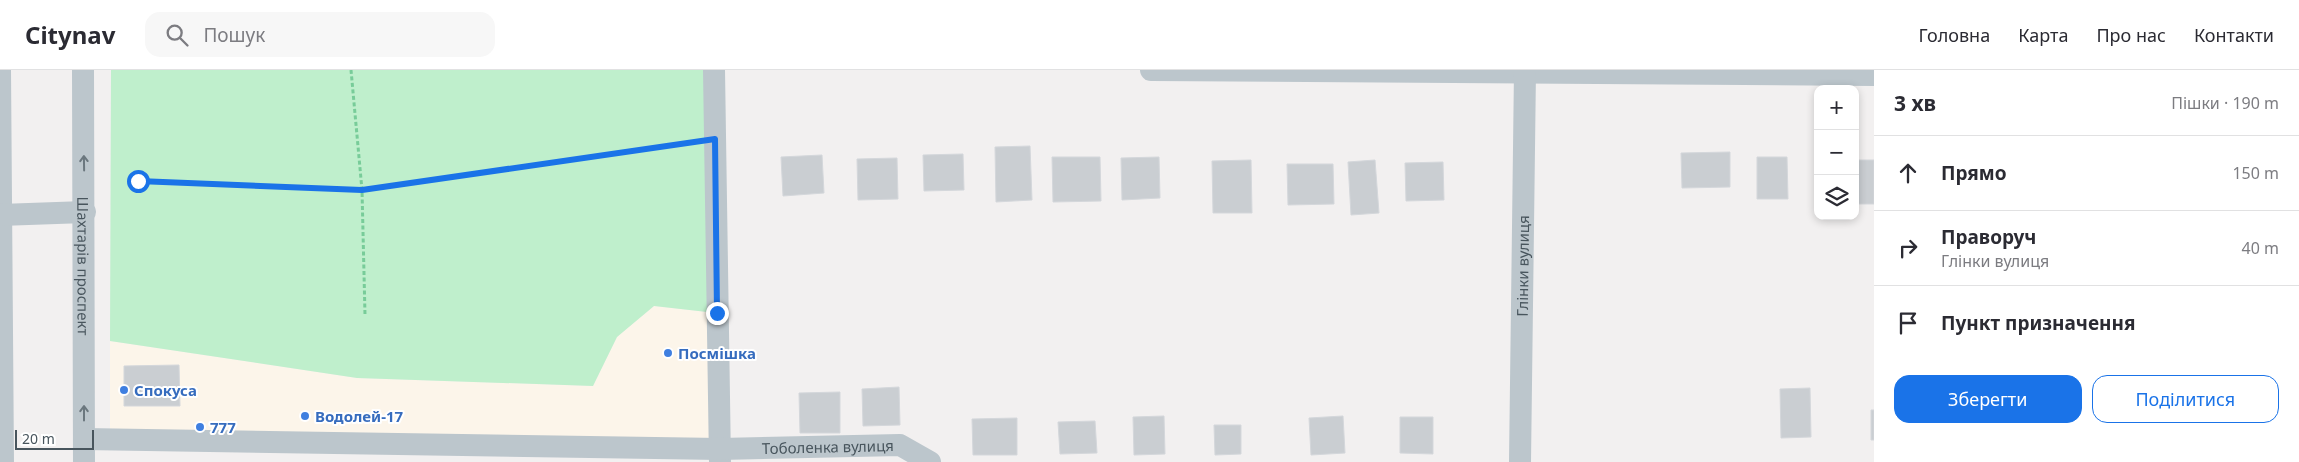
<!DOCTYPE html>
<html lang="uk">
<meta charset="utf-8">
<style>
:root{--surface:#fff;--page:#f7f7f7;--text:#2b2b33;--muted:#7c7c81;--line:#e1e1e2;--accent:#1a73e8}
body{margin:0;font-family:"Noto Sans",sans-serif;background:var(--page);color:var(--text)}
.controls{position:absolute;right:15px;top:15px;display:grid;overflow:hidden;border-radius:10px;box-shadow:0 2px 8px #0003}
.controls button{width:45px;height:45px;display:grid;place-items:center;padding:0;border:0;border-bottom:1px solid var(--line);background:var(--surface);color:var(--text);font:25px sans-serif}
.scale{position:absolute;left:15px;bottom:12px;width:79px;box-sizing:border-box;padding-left:5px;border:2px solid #48555d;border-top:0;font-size:14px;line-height:18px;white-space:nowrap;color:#48555d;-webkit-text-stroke:4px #fff;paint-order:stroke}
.stop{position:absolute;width:15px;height:15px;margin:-11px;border:4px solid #1a73e8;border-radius:50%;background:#fff}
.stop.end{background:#1a73e8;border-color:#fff;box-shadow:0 1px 5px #0008}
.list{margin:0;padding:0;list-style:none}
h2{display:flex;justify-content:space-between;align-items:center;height:65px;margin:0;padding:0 20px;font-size:21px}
h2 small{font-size:16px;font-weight:400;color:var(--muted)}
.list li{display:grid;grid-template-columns:32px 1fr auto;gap:15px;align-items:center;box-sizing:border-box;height:75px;padding:0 20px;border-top:1px solid var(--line)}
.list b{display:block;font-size:19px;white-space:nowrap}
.list p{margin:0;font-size:16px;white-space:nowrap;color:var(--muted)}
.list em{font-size:16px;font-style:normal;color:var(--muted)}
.actions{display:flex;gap:10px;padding:15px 20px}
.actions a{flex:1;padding:11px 0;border:1px solid var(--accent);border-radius:15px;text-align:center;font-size:18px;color:var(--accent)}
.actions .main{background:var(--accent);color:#fff}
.icon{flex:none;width:28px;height:28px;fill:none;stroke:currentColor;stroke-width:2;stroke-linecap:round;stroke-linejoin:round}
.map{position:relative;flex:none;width:1874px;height:392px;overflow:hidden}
header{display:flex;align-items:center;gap:30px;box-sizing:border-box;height:70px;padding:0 25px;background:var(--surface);border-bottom:1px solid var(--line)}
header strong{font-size:24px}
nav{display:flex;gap:28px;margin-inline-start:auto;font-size:18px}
.search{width:350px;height:45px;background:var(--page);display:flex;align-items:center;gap:12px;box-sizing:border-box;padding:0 18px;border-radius:15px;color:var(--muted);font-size:19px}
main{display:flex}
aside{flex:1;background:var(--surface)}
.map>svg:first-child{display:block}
.commercial{fill:#fcf5ea}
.green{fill:#bfefcc}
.building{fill:#caced2;stroke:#d4d7db}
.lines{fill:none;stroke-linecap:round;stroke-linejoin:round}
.path{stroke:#78cc99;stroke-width:3;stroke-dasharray:4 2.5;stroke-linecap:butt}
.minor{stroke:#bcc6cc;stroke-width:22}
.oneway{stroke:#6b777e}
.route{stroke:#1a73e8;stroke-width:6}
.shop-dot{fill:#3f7fe0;stroke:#fff;stroke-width:2}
.labels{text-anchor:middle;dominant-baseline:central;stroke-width:4;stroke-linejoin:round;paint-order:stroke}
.street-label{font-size:15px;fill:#48555d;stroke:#fff}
.shop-label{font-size:15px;font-weight:bold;fill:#366cbe;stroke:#fff;text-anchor:start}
</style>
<header>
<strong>Citynav</strong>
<div class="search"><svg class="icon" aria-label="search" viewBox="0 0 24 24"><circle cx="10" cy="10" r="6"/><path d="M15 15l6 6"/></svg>Пошук</div>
<nav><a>Головна</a><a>Карта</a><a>Про нас</a><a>Контакти</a></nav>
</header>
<main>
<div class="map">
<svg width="1874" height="392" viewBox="0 0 1874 392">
<rect width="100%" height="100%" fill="#f2f0f0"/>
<path class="commercial" d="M654,236L716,243L711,370L110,365V271L357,308L593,316L617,267Z"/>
<path class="green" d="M111,0H712L716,243L654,236L617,267L593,316L357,308L110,271Z"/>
<path class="building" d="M1030,76L1032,130L996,132L995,77Z
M1730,82V117L1682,118L1681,83Z
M963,84L964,120L924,121L923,85Z
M822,85L824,123L783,126L781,87Z
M1052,87H1100L1101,131L1053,132Z
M1159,87L1160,128L1122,130L1121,88Z
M1757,87H1787L1788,129H1757Z
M897,88L898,129L858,130L857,89Z
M1251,90L1252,143H1213L1212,91Z
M1375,90L1379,143L1351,145L1348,92Z
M1855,90H1874V134H1855Z
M1443,92L1444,130L1406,131L1405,93Z
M1287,94H1333L1334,134L1288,135Z
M179,295L180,336H124V296Z
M899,317L900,355L863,356L862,319Z
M1810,318L1811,367L1781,368L1780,319Z
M840,322V363H800L799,323Z
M1871,340H1874V370H1871Z
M1164,346L1165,384L1134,385L1133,347Z
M1343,346L1345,383L1311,385L1309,348Z
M1400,347H1433V384L1400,383Z
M1017,348V385H973L972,349Z
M1095,351L1097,383L1060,384L1058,352Z
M1214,355H1241V384L1215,385Z"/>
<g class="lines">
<path class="path" d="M351,0L362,120L365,245
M138,111L362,120L691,72"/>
<g class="minor">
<path d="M0,0L3,392"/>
<path id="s1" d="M83,0L84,392"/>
<path d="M714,0L720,392"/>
<path d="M1151,0L1874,5"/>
<path d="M0,145L85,142"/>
<path id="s2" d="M84,369L720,379L900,375L930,392"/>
<path id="s3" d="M1520,392L1525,0"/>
</g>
</g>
<defs><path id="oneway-shaft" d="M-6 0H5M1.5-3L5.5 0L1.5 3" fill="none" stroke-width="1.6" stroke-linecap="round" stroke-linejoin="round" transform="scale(1.25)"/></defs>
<g class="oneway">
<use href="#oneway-shaft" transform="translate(84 93) rotate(-91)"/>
<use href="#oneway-shaft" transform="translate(84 343) rotate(-90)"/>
</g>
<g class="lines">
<path class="route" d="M138,111L362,120L715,69L717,243"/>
</g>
<g class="shop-dot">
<circle cx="668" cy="283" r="5"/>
<circle cx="124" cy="320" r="5"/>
<circle cx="305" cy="346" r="5"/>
<circle cx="200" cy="357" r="5"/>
</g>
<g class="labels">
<g class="street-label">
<text stroke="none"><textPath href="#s1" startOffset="196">Шахтарів проспект</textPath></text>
<text stroke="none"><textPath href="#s3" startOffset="196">Глінки вулиця</textPath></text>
<text stroke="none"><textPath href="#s2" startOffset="744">Тоболенка вулиця</textPath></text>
</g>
<g class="shop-label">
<text x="678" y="283">Посмішка</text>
<text x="134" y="320">Спокуса</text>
<text x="315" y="346">Водолей-17</text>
<text x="210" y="357">777</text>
</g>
</g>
</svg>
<div class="controls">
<button>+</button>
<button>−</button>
<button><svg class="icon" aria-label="layers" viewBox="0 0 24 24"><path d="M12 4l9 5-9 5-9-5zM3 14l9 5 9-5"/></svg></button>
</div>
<div class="scale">20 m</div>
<div class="stop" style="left:138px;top:111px"></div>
<div class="stop end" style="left:717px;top:243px"></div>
</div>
<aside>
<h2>3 хв<small>Пішки · 190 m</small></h2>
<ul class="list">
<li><svg class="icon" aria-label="ahead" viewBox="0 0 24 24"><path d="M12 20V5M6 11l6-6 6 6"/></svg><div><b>Прямо</b></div><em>150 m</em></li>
<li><svg class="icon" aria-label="right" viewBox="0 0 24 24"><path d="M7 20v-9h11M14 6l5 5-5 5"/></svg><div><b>Праворуч</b><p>Глінки вулиця</p></div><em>40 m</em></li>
<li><svg class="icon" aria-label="arrive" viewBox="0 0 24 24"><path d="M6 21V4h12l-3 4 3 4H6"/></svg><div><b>Пункт призначення</b></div></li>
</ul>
<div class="actions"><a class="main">Зберегти</a><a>Поділитися</a></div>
</aside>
</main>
